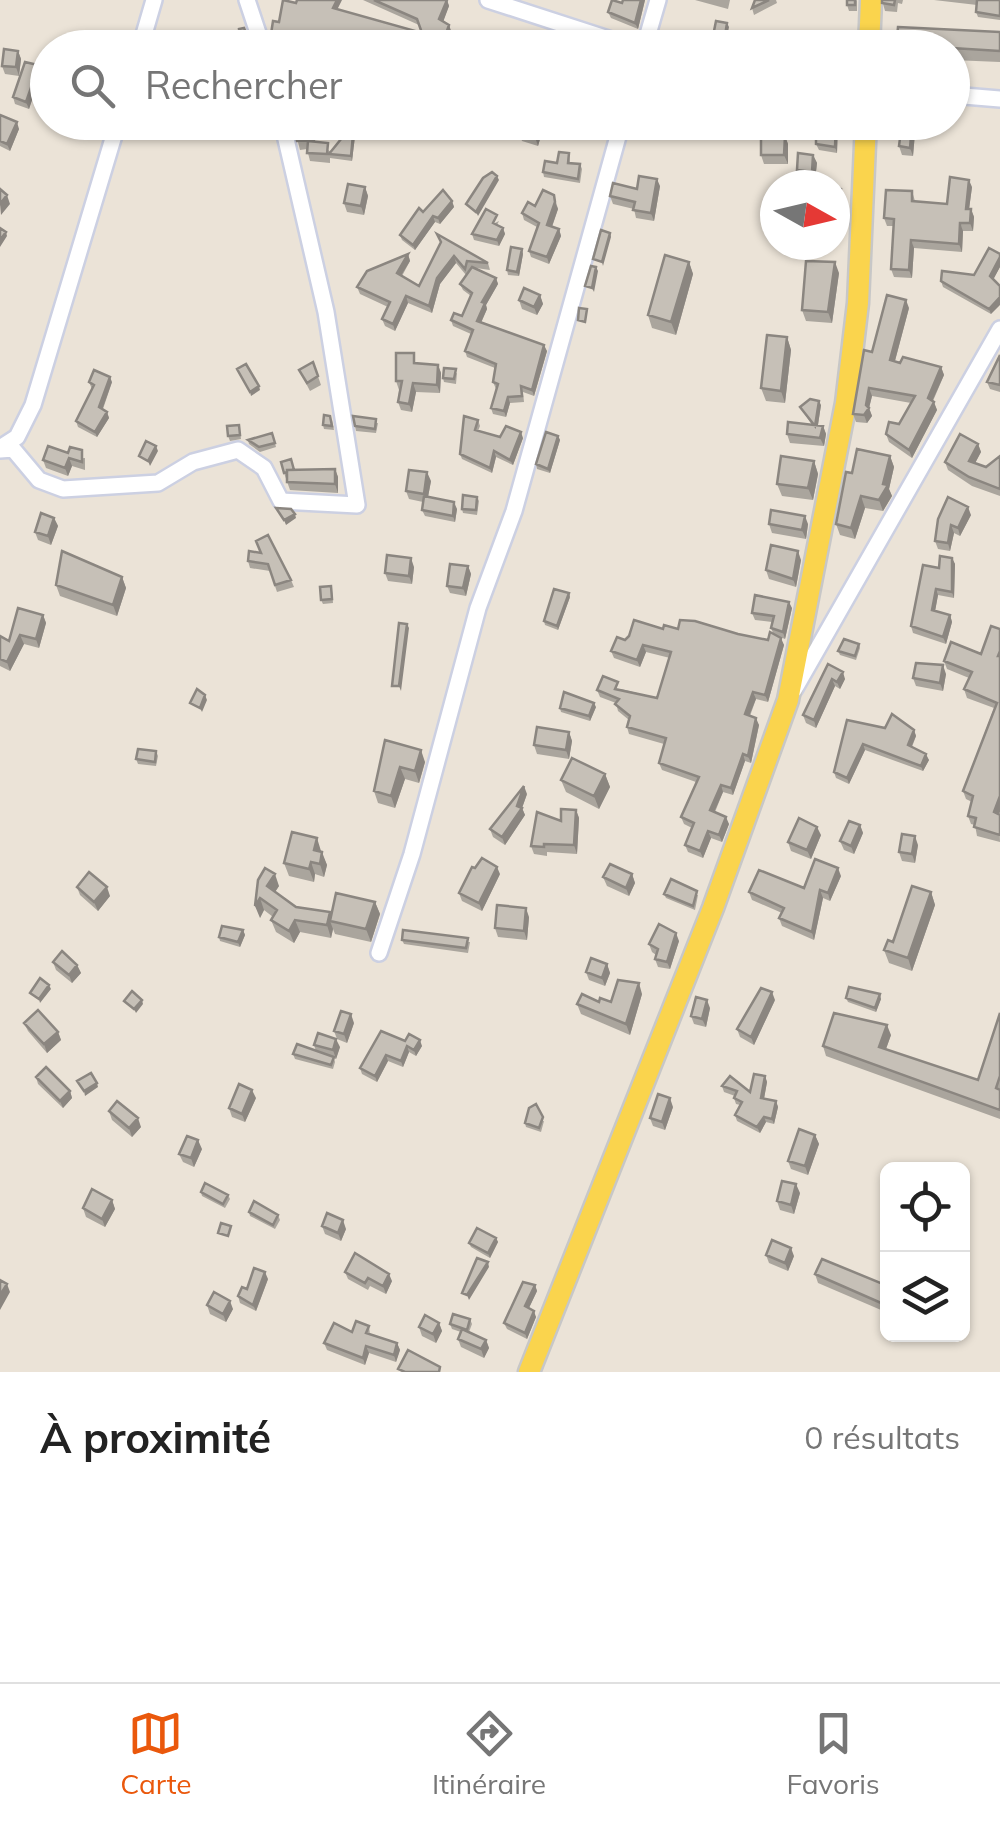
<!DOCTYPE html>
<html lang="fr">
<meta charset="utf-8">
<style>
:root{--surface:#fff;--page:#f6f6f6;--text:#222;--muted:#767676;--line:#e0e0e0;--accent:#ea580c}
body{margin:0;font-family:Mulish,sans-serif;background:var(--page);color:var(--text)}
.controls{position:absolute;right:30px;bottom:30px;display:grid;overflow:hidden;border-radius:15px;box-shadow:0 2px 8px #0004}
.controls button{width:90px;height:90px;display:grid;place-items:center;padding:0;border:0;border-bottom:2px solid var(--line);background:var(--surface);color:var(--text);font:50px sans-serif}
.compass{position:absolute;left:760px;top:170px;width:90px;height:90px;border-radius:50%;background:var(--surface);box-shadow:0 2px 8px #0004;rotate:98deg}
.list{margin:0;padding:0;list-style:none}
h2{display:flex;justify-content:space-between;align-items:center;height:130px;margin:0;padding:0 40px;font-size:42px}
h2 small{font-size:32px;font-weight:400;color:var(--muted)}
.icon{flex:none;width:55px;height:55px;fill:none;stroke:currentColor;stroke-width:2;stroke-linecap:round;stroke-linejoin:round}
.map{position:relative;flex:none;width:1000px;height:1372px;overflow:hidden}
.search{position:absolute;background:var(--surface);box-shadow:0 2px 8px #0004;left:30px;right:30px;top:30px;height:110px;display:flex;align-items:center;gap:25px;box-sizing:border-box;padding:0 35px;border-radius:55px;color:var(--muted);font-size:38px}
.sheet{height:310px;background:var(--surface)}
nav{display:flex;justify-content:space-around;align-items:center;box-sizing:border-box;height:140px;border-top:2px solid var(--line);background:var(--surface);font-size:28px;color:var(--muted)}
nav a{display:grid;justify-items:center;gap:5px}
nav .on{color:var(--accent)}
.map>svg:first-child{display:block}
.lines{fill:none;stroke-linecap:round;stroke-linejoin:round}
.minor-casing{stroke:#ccd0e2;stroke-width:20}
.major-casing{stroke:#c7c7c7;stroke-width:25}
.minor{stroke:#fff;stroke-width:15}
.major{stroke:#fad44d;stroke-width:20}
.wall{fill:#aaa59d}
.shaded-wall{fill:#8b8680}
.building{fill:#c6c0b7;stroke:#8b8680;stroke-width:2.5}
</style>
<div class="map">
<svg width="1000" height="1372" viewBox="0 0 1000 1372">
<rect width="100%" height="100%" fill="#ebe3d7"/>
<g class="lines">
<g class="minor-casing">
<path id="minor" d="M247,0L263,48
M488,0L636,48
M140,48L154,0
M644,48L658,0
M952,95L1000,99
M0,448L17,437L33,405L118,122
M0,450L13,449L39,480L63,489L158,483L193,462L238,450L264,468L281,501L357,505L326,312L282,122
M794,690L1000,329
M379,953L412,854L478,608L514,511L622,122"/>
</g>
<g class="major-casing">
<path id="major" d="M869,48L871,0
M529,1372L713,908L788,700L846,403L858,303L866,122"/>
</g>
<use href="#minor" class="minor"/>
<use href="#major" class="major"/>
</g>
<path class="wall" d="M363,0H447L449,6L443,21L449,25L451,31L445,48H372L347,43L300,44L273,40L271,34L296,3L337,10L422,33L419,25Z
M623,0H645L638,29L611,18L608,12L622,3Z
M695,0H730L728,9Z
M755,0H776L777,3L754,15L752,8Z
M857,0V11H849L847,5Z
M882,0H903L902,4L898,3L897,12L885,11Z
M934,0H1000V20L978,17L976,12L977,5Z
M1000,32V78V62L952,60V48Z
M18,51L21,59L19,76L5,74L2,66Z
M42,66L44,73L40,90L36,88L29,109L15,104L13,97Z
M0,115L19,129L10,151L0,146Z
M293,122H315L317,127L315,141L331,152L356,128L352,161L330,158V163L310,161L307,149L300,150Z
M457,122H489L476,138Z
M545,122L538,146L522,141L519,132Z
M816,122H838L837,153L819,150L816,144Z
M915,133L913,156L902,155L899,146Z
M785,136L788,144V164H764L761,155Z
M569,153L570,163L580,164L582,169L580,183L544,177L543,172Z
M813,155L817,163L815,180L800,179L797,170Z
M660,186L654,221L636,218L634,209L613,204L610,196L637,189Z
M365,187L368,196L364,215L347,212L344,203Z
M972,187L969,209H971L974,217L973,231H963L962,252L914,248L912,278L894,277L891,269L894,226H887L884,218L912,191L915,201L947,204Z
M554,195L558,209L552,227L559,229L561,236L549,264L531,257L529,251L537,227L524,220L522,213Z
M452,201L454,207L440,224L435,222L415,250L402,240L400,235L423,212Z
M499,221L497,225L503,228L505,234L499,246L474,240L472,234Z
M437,234L488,263L490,270L476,268L496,278L498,284L486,305L487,309L481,323L547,351L534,396L523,392L524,402L510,403L506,417L493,414L491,408L496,389L493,382L495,368L467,357L465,351L471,334L453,326L451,320L462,316L471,296L463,290L460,284L466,275L456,263L440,284L432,313L408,303L395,331L385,326L382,319L388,307L360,294L357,287L408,254L410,261L402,276L419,286L441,243Z
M523,254L519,276L508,275L507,270Z
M1000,254V267L993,279L991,314L943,287L941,281L974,275Z
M689,262L693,274L676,335L652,328L648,315Z
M839,273L832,323L806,321L802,310Z
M540,295L543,304L537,315L522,309L519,300Z
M909,308L895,361L941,367L944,375L933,401L937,410L912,458L889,442L886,434L899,424L911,403L872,396L869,408L872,416L867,423L856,422L853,414L872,352Z
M787,337L791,350L785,403L766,401L761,388Z
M1000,355V392L990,389L987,382Z
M313,362L321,385L310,391L299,370Z
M417,363L438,365L441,373L440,393L416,392L412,412L401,410L398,402L399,390L396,381Z
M457,373L456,384L444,382L443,378Z
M89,382H112L103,409L107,412L109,418L97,437L78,427L76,421L92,389Z
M821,405L818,425L823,426L826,434L824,446L790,443L787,434L812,425L800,407Z
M332,420L334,430L324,429L323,425Z
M478,420L480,426L478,431L500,437L523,438L513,465L496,457L492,473L462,459L460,454Z
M378,423L376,433L356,431L355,426Z
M239,425L241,439L230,441L228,436Z
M272,433L276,447L260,452L249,444L248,440Z
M558,436L560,440L550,473L537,469L536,464Z
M978,444L981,452L975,463L986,467L1000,456V496L972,486L948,470L945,462Z
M890,456L894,467L889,489L892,496L883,511L865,508L855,539L840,535L836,524L852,473Z
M85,458V470L72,466L68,476L46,468L43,460Z
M814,461L818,474L813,500L782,496L777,484Z
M335,469L338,477V493L290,490L284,473L294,470Z
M431,481L428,497L457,509L455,522L425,516L422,510L423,502L409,499L406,491Z
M477,497L479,501L477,515L463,513L462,509Z
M971,515L960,536L954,533L950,551L938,549L935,541L938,519Z
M54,518L58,526L51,545L38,540L35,532Z
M769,524H808L806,539L772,533Z
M249,551L291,580L294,587L277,592L270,571L250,568L248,561Z
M952,558L955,564L954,598L938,595L935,611L950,615L952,622L946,644L913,633L911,626L939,568Z
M801,560L796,587L769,579L766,570Z
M468,566L471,574L466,596L450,593L447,586Z
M414,567L412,584L388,581L385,573Z
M122,577L126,588L117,616L60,596L56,585Z
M332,590L333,603L323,604L321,600Z
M570,597L558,630L545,625L544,621Z
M792,608L785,639L778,636L784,645L768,702L756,699L750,716L759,725L751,763L745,761L733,795L723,792L715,812L729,824L722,842L711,838L703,858L688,852L685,845L692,828L684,824L681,817L696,782L662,770L659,763L664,744L629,734L627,727L629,720L618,711L616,703L600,697L597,690L621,689L657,698L670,658L646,652L640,667L614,658L611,651L625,640L663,629L738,634L768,640L773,633L771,628L772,622L755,620L752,613Z
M43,615L46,623L39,648L24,644L10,671L0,666V636L9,641Z
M1000,629L999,814L1000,842L977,836L975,825L971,824L968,816L972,802L966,799L963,791L994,708L967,698L964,689L969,678L947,669L944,661L981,654Z
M859,644L860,648L856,660L840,655L838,651Z
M828,664L845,679L840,689L835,686L816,728L806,723L803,715Z
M946,674L943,691L916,686L913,678Z
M596,707L590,721L561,712L560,708Z
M847,720L885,728L914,730L916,736L912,747L929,760L923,771L865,750L849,784L836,778L834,772Z
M569,732L572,741L569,759L537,754L534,745Z
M385,740L425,762L419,783L405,779L395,808L378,803L374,791Z
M156,751L158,756L156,766L138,764L136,759Z
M605,774L610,787L599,809L566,792L561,780Z
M527,794L522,808L525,815L505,845L493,837L490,829Z
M576,810L579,818L577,854L547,852V856L534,854L531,846Z
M860,825L863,833L854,854L844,850L840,841Z
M821,835L811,859L791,851L788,842Z
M918,845L915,863L902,861L899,852Z
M321,852L327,865L324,877L315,874L314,882L289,876L284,863Z
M500,874L482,911L462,901L459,893Z
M632,874L635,883L629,896L607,886L603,877Z
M841,876L830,901L823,898L814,940L782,926L779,918L782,913L752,900L749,892L804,888Z
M258,880L279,886L275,892L296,907L330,912L331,917L375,902L380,914L371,942L335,934L333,929L331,938L300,932L294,943L276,932L271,920L273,917L264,910L260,918Z
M77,887L110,896L98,911L80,895Z
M931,892L935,905L912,971L889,963L884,950Z
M664,894L698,895L695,910L666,898Z
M529,917L527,940L498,937L495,928Z
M243,930L245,935L240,947L220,941L219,937Z
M402,940L470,942L468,953L404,944Z
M679,941L670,969L658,967L655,959L656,955L652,952L649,944Z
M53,962L77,965L81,973L72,983L56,970Z
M607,964L610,973L605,986L589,980L586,972Z
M642,994L630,1035L581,1014L577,1004L611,1002Z
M846,998L881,999L876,1012L848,1002Z
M775,1000L754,1045L740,1037L737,1029Z
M710,1008L706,1027L694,1024L691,1016Z
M1000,1013V1119L826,1056L823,1046L891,1035L886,1049L978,1080Z
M24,1023L58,1032L61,1040L47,1053L28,1031Z
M354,1023L347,1043L337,1039L334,1031Z
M405,1041L422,1046L416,1056L409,1052L403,1067L388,1061L377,1082L362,1074L360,1068Z
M314,1045L340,1047L336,1059L334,1058L335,1062L333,1069L295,1059L293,1054L316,1051Z
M765,1076L767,1082L764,1099L776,1101L778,1107L774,1124L766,1122L760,1133L737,1121L735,1115L740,1105L736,1104L734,1098L735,1096L724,1092L722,1086L750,1092Z
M36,1077L70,1091L72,1098L63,1108L38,1084Z
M256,1098L245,1122L232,1117L229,1108Z
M673,1107L665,1130L653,1126L650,1118Z
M109,1111L141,1127L132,1137L112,1120Z
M544,1121L541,1132L526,1127L525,1123Z
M815,1135L819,1144L808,1175L791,1169L788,1161Z
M202,1149L194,1167L183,1162L179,1154Z
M201,1192L228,1195L230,1199L225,1208L202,1196Z
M800,1193L794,1214L780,1210L777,1201Z
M112,1200L115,1209L105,1227L86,1217L83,1208Z
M249,1212L278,1215L280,1220L275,1229L250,1216Z
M322,1226L346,1229L341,1241L325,1234Z
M496,1238L498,1242L490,1258L471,1247L469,1243Z
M766,1255L794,1256L788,1271L769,1263Z
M345,1272L392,1281L386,1294L370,1286L368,1290L348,1279Z
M815,1274L888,1286V1313L818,1283Z
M268,1279L256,1311L240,1303L238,1296L247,1289Z
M535,1285L537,1291L529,1308L536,1317L527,1339L507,1329L504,1323Z
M207,1305L233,1309L226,1322L210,1314Z
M470,1319L472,1324L469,1332L486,1340L489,1348L484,1358L461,1347L458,1339L461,1332L452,1329L450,1324Z
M439,1323L442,1331L436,1343L422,1336L419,1327Z
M369,1326L370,1335L397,1343L400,1350L396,1362L369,1353L365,1365L327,1350L324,1343Z
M937,1334H956L954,1342Z"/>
<path class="shaded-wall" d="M337,0H342L335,14L333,8Z
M447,0L449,6L442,25L439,19Z
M641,0H645L638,29L635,23Z
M727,23L729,27L725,48H723Z
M449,25L451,31L445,48H441Z
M18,51L21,59L19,76L16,67Z
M42,66L44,73L40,90L38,83Z
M33,82L36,88L29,109L26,102Z
M17,122L19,129L10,151L7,144Z
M313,122H315L317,127L314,148L311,140Z
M483,122H489L476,138L474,133Z
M497,122H507L498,129L496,124Z
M539,122H545L538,146L535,137Z
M836,122H838L837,153L835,147Z
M354,123L356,128L352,161L351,156Z
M912,124L915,133L913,156L910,148Z
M785,136L788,144V164L784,155Z
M813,155L817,163L815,180L812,172Z
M497,176L499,180L478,216L476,212Z
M657,179L660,186L654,221L651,213Z
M969,180L972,187L968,217L966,209Z
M365,187L368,196L364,215L361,206Z
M841,189L844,197L840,236L837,228Z
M7,195L10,204L1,215L0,204Z
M452,201L454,207L440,224L438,218Z
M555,202L558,209L550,232L547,225Z
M971,209L974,217L973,231L970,223Z
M433,216L435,222L415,250L413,245Z
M960,223L963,231L962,252L959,244Z
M503,228L505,234L499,246L497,240Z
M559,229L561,236L549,264L547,257Z
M6,232L7,236L0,247V240Z
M610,233L611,237L603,266L602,262Z
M911,240L914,248L912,278L909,270Z
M522,249L523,254L519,276L517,272Z
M408,254L410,261L399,279L397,273Z
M454,256L456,263L440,284L432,313L429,306L437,278Z
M1000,257V267L992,282L990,276Z
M689,262L693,274L676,335L671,322Z
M835,262L839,273L832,323L828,312Z
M596,267L598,271L594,292L592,288Z
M496,278L498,284L486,305L487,309L479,327L477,321L482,302Z
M540,295L543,304L537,315L534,307Z
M406,296L408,303L395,331L393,324Z
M1000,297V305L991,314L989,309Z
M906,300L909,308L893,368L890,360Z
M787,337L791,350L785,403L781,391Z
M544,345L547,351L534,396L532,390Z
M438,365L441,373L440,393L437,385Z
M941,367L944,375L930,406L928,398Z
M110,377L112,382L101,413L99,407Z
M413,383L416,392L412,412L409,404Z
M259,386L260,390L251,396L250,392Z
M869,388L872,396L869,408L872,416L867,423L864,415Z
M508,397L510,403L506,417L504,411Z
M819,401L821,405L817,431L815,426Z
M934,402L937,410L912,458L909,450Z
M107,412L109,418L97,437L95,432Z
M823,426L826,434L824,446L820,438Z
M521,432L523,438L513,465L510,460Z
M558,436L560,440L550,473L548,469Z
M978,444L981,452L972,469L969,461Z
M156,446L158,451L150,466L148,461Z
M494,451L496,457L492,473L490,468Z
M890,456L894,467L889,489L892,496L883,511L879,500Z
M69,458L72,466L68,476L65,468Z
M814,461L818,474L813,500L808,488Z
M335,469L338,477V493L335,484Z
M427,472L431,481L427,502L424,494Z
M861,496L865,508L855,539L851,528Z
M454,502L457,509L455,522L453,516Z
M968,507L971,515L960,536L958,528Z
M295,514L296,518L286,525L284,520Z
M805,516L808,524L806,539L802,530Z
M54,518L58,526L51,545L48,536Z
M951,525L954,533L950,551L948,543Z
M798,551L801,560L796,587L793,579Z
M411,558L414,567L412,584L409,576Z
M952,558L955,564L954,598L952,592Z
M468,566L471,574L466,596L463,588Z
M122,577L126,588L117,616L113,605Z
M936,589L938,595L934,617L932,610Z
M569,593L570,597L558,630L557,626Z
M789,602L792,608L785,639L783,632Z
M43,615L46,623L39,648L36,639Z
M950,615L952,622L946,644L943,637Z
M407,624L409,628L401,691L399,686Z
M20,635L24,644L10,671L7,662Z
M781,638L784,645L768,702L765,695Z
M643,645L646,652L640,667L637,660Z
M943,665L946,674L943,691L940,683Z
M843,672L845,679L840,689L837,682Z
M832,679L835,686L816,728L814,720Z
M753,692L756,699L747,721L745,714Z
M205,695L207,700L202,712L200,708Z
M594,703L596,707L590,721L589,716Z
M756,718L759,725L751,763L748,756Z
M914,730L916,736L910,750L908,745Z
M569,732L572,741L569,759L566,750Z
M863,744L865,750L849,784L847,778Z
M421,750L425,762L419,783L415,771Z
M743,754L745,761L733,795L731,788Z
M926,754L929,760L923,771L921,766Z
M400,767L405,779L395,808L391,796Z
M605,774L610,787L599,809L594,796Z
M721,785L723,792L712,817L710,810Z
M524,786L527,794L522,808L525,815L505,845L502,837L517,806Z
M1000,796V812L997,820L994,812Z
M576,810L579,818L577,854L574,845Z
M726,817L729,824L722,842L719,835Z
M860,825L863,833L854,854L851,846Z
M817,827L821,835L811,859L807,850Z
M708,831L711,838L703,858L700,851Z
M915,836L918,845L915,863L912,854Z
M317,838L321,851L318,863L314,850Z
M322,852L327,865L324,877L320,864Z
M311,862L315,874L314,882L309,869Z
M497,867L500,874L482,911L479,903Z
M838,868L841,876L830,901L828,893Z
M275,874L279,886L271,898L267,886Z
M632,874L635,883L629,896L626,888Z
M107,887L110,896L98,911L94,902Z
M820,890L823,898L814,940L812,932Z
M931,892L935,905L912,971L908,958Z
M260,898L264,910L260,918L255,906Z
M375,902L380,914L371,942L366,929Z
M526,908L529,917L527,940L524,931Z
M330,912L333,922L330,921L333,929L331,938L327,925Z
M295,920L300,932L294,943L289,931Z
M243,930L245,935L240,947L238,942Z
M676,933L679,941L670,969L667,962Z
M607,964L610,973L605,986L602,978Z
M77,965L81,973L72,983L69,975Z
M639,983L642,994L630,1035L626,1024Z
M49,985L51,989L40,1003L39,999Z
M772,992L775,1000L754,1045L751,1037Z
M880,994L881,999L876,1012L875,1008Z
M142,1000L143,1004L136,1013L134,1009Z
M707,1000L710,1008L706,1027L702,1019Z
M351,1014L354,1023L347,1043L344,1034Z
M887,1025L891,1035L883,1057L879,1047Z
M58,1032L61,1040L47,1053L44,1044Z
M336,1039L340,1047L336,1059L333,1050Z
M420,1040L422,1046L416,1056L414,1050Z
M407,1046L409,1052L403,1067L401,1061Z
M386,1055L388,1061L377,1082L375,1076Z
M765,1076L767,1082L763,1104L761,1098Z
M97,1083L98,1087L85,1096L84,1091Z
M252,1090L256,1098L245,1122L242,1114Z
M70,1091L72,1098L63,1108L60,1101Z
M670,1098L673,1107L665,1130L662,1122Z
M776,1101L778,1107L774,1124L772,1119Z
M764,1117L766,1122L760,1133L757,1127Z
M138,1118L141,1127L132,1137L129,1128Z
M815,1135L819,1144L808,1175L805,1166Z
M198,1140L202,1149L194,1167L191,1158Z
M796,1184L800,1193L794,1214L791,1205Z
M112,1200L115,1209L105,1227L102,1219Z
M343,1220L346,1229L341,1241L338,1233Z
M496,1238L498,1242L490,1258L488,1253Z
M791,1248L794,1256L788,1271L785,1263Z
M488,1262L489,1267L469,1300L467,1295Z
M265,1272L268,1279L256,1311L253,1305Z
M389,1274L392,1281L386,1294L383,1286Z
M7,1284L10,1292L0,1310V1295Z
M535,1285L537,1291L527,1312L525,1306Z
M230,1301L233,1309L226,1322L223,1314Z
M534,1311L536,1317L527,1339L525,1333Z
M439,1323L442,1331L436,1343L433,1334Z
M486,1340L489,1348L484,1358L481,1349Z
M397,1343L400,1350L396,1362L394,1355Z
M366,1346L369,1353L365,1365L363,1358Z"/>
<path class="building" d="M283,0L296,3L297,0H337L333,8L422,33L417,19L374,0H447L439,19L449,25L441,48H401L336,36L354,48H299L301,38L271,34L273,21L279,22Z
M612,0L622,3L623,0H641L635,23L608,12Z
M755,0H769L752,8Z
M847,0H855V5H847Z
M882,0H895L894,5L882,3Z
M977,0H1000V16L976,12Z
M716,21L727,23L723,48L715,46V48H698L699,36H713Z
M898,27L1000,32V51L952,48H896Z
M244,28L252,48H241L239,29Z
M176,40L227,48H175Z
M4,49L18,51L16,67L2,66Z
M25,62L42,66L38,83L33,82L26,102L13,97Z
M0,115L17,122L7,144L0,141Z
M293,122H313L311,140L297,141Z
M462,122H483L474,133Z
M523,122H539L535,137L519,132Z
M816,122H836L835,147L816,144Z
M354,123L351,156L329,154Z
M902,123L912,124L910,148L899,146Z
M761,136H785L784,155H761Z
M308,141L328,143L327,154L307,153Z
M559,152L569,153L568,163L580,164L578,179L543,172L545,161L557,163Z
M798,153L813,155L812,172L797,170Z
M492,172L497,176L476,212L466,204L483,178Z
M639,176L657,179L651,213L633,210L635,202L610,196L613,183L637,189Z
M950,177L969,180L966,209H971L970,223H960L959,244L911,240L909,270L891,269L894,219L884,218L886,190L912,191V201L947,204Z
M348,184L365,187L361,206L344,203Z
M835,188L841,189L837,228L835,227Z
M0,189L7,195L0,204Z
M443,190L452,201L438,218L433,216L413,245L400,235L419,208L423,212Z
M543,190L554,195L555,202L547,225L559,229L547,257L529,251L539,223L522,213L528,202L535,206Z
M486,209L497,215L493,223L503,228L497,240L472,234Z
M0,228L6,232L0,240Z
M601,230L610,233L602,262L593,259Z
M437,234L488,263L467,261L465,269L454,256L437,278L429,306L406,296L393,324L382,319L390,302L357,287L367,271L408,254L397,273L419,286L441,242Z
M511,247L522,249L517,272L507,270Z
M989,248L1000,254V257L990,276L1000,286V297L989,309L941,281L942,271L974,275Z
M665,255L689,262L671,322L648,315Z
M806,261L835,262L828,312L802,310Z
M591,266L596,267L592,288L585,286Z
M472,267L496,278L482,302L485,303L477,321L544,345L532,390L521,386L522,396L508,397L504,411L491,408L498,384L493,382L496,364L465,351L473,330L451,320L454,313L462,316L472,293L460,284Z
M524,288L540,295L534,307L519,300Z
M887,295L906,300L890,360L900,363L903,357L941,367L928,398L934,402L909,450L886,434L889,422L899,424L915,396L869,388L866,405L869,408L864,415L853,414L864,350L872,352Z
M579,308L587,309L585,322L578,320Z
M767,335L787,337L781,391L761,388Z
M396,353H414V363L438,365L437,385L413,383L409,404L398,402L402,381H396Z
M1000,355V385L987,382Z
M313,362L318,376L307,383L299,370Z
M246,364L259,386L250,392L237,369Z
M444,368L456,369L454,379L443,378Z
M94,370L110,377L99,407L107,412L95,432L76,421L94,385L89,382Z
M810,399L819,401L815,426L800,407Z
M324,415L330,416L332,426L323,425Z
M353,416L376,419L375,429L355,426Z
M464,416L478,420L475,430L500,437L506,426L521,432L510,460L494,451L490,468L460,454Z
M788,422L823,426L820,438L787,434Z
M239,425L240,435L228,436L227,426Z
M546,432L558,436L548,469L536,464Z
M272,433L275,443L259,447L248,440Z
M960,434L978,444L969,461L986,467L1000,456V489L969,477L945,462Z
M146,441L156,446L148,461L139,456Z
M48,446L68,453L70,447L82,450V462L69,458L65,468L43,460Z
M857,449L890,456L883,484L888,485L879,500L861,496L851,528L836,524L846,472L852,473Z
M781,456L814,461L808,488L777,484Z
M291,459L294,470H287V472L284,473L281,462Z
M335,469V484L287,482V470Z
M409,470L427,472L424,494L406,491Z
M463,495L477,497L476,510L462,509Z
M424,496L454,502L453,516L422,510Z
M948,497L968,507L958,528L951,525L948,543L935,541L938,519Z
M276,508L291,509L295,514L284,520Z
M771,510L805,516L802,530L769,524Z
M41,513L54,518L48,536L35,532Z
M268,535L291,580L275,585L268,564L248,561L249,551L261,553L256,541Z
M771,545L798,551L793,579L766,570Z
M62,551L122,577L113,605L56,585Z
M387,555L411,558L409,576L385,573Z
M940,556L952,558V592L936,589L932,610L950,615L943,637L911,626L923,565L939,568Z
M450,564L468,566L463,588L447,586Z
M331,586L332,599L321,600L320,587Z
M554,589L569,593L557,626L544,621Z
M755,595L789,602L783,632L771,628L774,616L752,613Z
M18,608L43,615L36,639L20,635L7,662L0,659V636L9,641Z
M634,620L663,629L664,625L678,629L680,620L695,621L738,634L768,640L770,632L781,638L765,695L753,692L745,714L756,718L748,756L743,754L731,788L721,785L710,810L726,817L722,827L719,835L708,831L700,851L685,845L694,823L681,817L699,777L659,763L666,738L627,727L630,716L615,704L619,699L597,690L603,676L618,682L615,689L657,698L671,652L643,645L637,660L611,651L617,637L625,640L629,636Z
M399,623L407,624L399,686H392Z
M991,626L1000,629V651L998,656H1000V796L994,812L1000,815V835L974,827L976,818L968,816L973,796L963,791L997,703L964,689L972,672L944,661L951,642L981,654Z
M844,639L859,644L855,656L838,651Z
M916,663L943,665L940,683L913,678Z
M828,664L843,672L837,682L832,679L814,720L803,715Z
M197,689L205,695L200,708L190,703Z
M564,692L594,703L589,716L560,708Z
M892,714L914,730L908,745L926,754L921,766L863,744L847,778L834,772L847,720L885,728Z
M537,727L569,732L566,750L534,745Z
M385,740L421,750L415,771L400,767L391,796L374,791Z
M138,749L156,751L155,762L136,759Z
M572,758L605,774L594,796L561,780Z
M524,786L517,806L522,808L502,837L490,829Z
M561,809L576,810L574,845L544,844V847L531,846L537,812L561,821Z
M799,818L817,827L807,850L788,842Z
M849,821L860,825L851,846L840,841Z
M292,832L317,838L314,850L322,852L320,864L311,862L309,869L284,863Z
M902,834L915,836L912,854L899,852Z
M482,858L497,867L479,903L459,893L472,867L475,868Z
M815,859L838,868L828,893L820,890L812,932L779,918L784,908L749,892L759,870L804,888Z
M610,864L632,874L626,888L603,877Z
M265,868L275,874L267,886L296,907L330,912L327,925L295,920L289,931L271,920L277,910L260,898L255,906L258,880Z
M89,872L107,887L94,902L77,887Z
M671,879L697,891L693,906L664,894Z
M912,886L931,892L908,958L884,950L888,940L893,942Z
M336,893L375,902L366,929L330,921Z
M497,905L526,908L524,931L495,928Z
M659,924L676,933L667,962L655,959L658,949L649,944Z
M222,926L243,930L238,942L219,937Z
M403,930L468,938L466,948L402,940Z
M62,951L77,965L69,975L53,962Z
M591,958L607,964L602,978L586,972Z
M40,978L49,985L39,999L30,993Z
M618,980L639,983L626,1024L577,1004L582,994L599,1002L600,998L611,1002Z
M849,987L880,994L875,1008L846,998Z
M761,988L772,992L751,1037L737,1029Z
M132,991L142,1000L134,1009L124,1001Z
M696,997L707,1000L702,1019L691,1016Z
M38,1010L58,1032L44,1044L24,1023Z
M341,1011L351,1014L344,1034L334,1031Z
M834,1013L887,1025L879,1047L978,1080L1000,1013V1076L996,1088L1000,1090V1110L823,1046Z
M381,1031L405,1041L409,1034L420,1040L414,1050L407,1046L401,1061L386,1055L375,1076L360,1068Z
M318,1033L336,1039L333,1050L314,1045Z
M297,1044L334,1057L331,1065L293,1054Z
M46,1067L70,1091L60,1101L36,1077Z
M91,1073L97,1083L84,1091L77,1081Z
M754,1074L765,1076L761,1098L776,1101L772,1119L764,1117L757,1127L735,1115L742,1102L734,1098L737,1091L722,1086L730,1076L750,1092Z
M239,1084L252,1090L242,1114L229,1108Z
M658,1094L670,1098L662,1122L650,1118Z
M117,1101L138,1118L129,1128L109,1111Z
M536,1104L543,1117L539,1128L525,1123L529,1108Z
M799,1129L815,1135L805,1166L788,1161Z
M187,1136L198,1140L191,1158L179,1154Z
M782,1181L796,1184L791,1205L777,1201Z
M205,1183L228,1195L223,1204L201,1192Z
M92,1189L112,1200L102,1219L83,1208Z
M254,1201L278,1215L273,1225L249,1212Z
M327,1213L343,1220L338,1233L322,1226Z
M221,1223L231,1226L228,1236L218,1233Z
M477,1228L496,1238L488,1253L469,1243Z
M772,1240L791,1248L785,1263L766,1255Z
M355,1253L389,1274L383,1286L368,1278L365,1283L345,1272Z
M477,1258L488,1262L467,1295L462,1293Z
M822,1259L888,1286V1306L815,1274Z
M254,1268L265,1272L253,1305L238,1296L242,1287L247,1289Z
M0,1280L7,1284L0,1295Z
M523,1282L535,1285L525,1306L534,1311L525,1333L504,1323Z
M214,1292L230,1301L223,1314L207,1305Z
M453,1314L470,1319L467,1330L450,1324Z
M425,1315L439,1323L433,1334L419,1327Z
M356,1321L369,1326L366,1333L397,1343L394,1355L366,1346L363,1358L324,1343L334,1323L352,1332Z
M462,1329L486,1340L481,1349L458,1339Z
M408,1350L440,1367L439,1372H405L398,1369Z"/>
</svg>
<div class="controls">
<button><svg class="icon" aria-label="locate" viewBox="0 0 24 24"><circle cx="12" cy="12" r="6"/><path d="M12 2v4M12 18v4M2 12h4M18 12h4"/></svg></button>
<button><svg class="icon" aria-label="layers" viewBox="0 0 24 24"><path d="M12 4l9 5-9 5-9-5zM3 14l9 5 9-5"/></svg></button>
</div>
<svg class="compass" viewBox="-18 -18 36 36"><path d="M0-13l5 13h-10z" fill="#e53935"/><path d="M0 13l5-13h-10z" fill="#767676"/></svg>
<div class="search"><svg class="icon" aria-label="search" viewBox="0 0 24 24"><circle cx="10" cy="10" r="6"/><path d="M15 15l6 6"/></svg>Rechercher</div>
</div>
<section class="sheet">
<h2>À proximité<small>0 résultats</small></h2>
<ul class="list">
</ul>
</section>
<nav>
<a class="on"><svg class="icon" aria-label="map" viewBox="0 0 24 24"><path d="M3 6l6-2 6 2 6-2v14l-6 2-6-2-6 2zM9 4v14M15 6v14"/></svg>Carte</a>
<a><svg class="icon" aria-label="directions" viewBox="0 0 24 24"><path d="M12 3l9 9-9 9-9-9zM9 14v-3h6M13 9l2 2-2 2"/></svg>Itinéraire</a>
<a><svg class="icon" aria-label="saved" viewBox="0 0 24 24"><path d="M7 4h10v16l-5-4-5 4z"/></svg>Favoris</a>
</nav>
